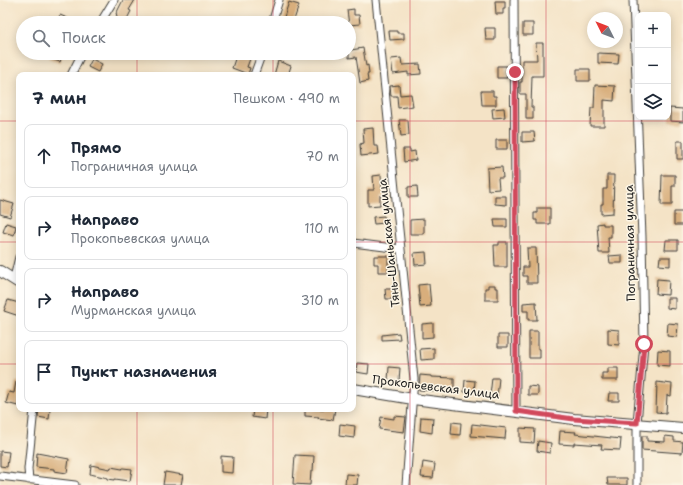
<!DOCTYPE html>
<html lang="ru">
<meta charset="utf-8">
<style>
:root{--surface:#fff;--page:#f6f6f7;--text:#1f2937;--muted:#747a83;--line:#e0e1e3}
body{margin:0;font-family:"Shantell Sans",sans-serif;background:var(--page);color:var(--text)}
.controls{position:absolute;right:12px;top:12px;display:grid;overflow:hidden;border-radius:8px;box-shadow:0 2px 10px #0003}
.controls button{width:36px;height:36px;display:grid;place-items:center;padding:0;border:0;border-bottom:1px solid var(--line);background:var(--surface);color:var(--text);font:20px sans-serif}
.compass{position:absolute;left:587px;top:12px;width:36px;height:36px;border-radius:50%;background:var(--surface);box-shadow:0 2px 10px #0003;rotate:312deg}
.stop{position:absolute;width:12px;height:12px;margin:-9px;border:3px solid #d1495b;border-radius:50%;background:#fff}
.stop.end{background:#d1495b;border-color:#fff;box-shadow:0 1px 4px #0008}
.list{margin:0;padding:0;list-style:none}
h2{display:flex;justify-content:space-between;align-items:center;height:52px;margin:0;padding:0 16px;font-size:17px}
h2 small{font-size:13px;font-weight:400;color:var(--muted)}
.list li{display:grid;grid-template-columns:26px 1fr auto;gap:12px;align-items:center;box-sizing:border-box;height:64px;margin:0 8px 8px;padding:0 8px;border:1px solid var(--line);border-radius:8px}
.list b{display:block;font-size:15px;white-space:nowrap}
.list p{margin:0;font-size:13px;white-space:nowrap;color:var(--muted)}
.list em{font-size:13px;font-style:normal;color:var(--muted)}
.icon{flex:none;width:22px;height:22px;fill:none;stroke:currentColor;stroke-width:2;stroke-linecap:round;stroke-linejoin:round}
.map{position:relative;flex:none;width:683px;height:485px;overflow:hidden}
.search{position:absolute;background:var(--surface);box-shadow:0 2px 10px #0003;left:16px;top:16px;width:340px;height:44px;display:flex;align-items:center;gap:10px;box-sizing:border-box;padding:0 14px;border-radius:22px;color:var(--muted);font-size:15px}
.panel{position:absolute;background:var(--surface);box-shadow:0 2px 10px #0003;left:16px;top:72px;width:340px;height:340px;border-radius:8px}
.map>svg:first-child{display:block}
.building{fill:#d8ae7c}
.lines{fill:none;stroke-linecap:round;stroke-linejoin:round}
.street-casing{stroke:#3c3a36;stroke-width:9}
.secondary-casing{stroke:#3c3a36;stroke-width:12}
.street{stroke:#fff;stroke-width:7}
.secondary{stroke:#fff;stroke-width:10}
.route{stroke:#d1495b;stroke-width:5}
.grid{fill:none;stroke:#d1495b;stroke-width:1;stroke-opacity:0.55}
.labels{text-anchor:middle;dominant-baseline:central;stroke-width:3;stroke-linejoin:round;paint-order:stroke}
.street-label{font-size:12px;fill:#1c1c1c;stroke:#fcf5e5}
</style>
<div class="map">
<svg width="683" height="485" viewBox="0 0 683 485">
<rect width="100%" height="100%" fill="#fcf5e5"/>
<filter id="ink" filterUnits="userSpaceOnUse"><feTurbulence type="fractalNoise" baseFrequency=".025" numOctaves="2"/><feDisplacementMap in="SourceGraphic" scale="8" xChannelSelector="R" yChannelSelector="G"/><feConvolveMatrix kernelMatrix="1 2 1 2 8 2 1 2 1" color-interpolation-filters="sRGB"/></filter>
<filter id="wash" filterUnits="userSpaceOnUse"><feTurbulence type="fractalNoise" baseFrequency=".012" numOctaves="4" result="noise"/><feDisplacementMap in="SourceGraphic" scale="16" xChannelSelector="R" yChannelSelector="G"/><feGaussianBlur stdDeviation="0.9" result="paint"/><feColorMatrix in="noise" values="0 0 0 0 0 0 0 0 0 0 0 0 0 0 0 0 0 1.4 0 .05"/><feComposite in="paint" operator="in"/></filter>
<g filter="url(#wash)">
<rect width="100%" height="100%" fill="#f4e3c6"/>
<g id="blocks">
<path class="building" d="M123,0H135L129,10L131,11L125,23H114L117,15L116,14Z
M495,1H505V8H503V14H496Z
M289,2L299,5L293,23H282Z
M354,9V15H359L360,24L349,25L347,10Z
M60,15L79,23H56Z
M523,23H533V35H523Z
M485,28H495V40H486Z
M389,31H397V33H404V39L390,40Z
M536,43H543V76H532L531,107H533V119H526V94H520V82H522V60H537Z
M363,48L366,66L368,65L369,74H367L368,81L360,83L356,57L349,58V52L351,51V50Z
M51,53H63L60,62L49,58Z
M237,53H242L251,56L247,67L250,68L248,74L232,68Z
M598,53L619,54L618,64L598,63Z
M401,58L402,65L420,64L421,74L408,75V72L393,74L391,59Z
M92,59L102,64L98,72L88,67Z
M278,61L291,66L288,75H274Z
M497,66H507V78H497Z
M577,69H590V81H577Z
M399,85L400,95L411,94L413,106L398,108L397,96H391L390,86Z
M595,85L615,86L614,101L604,100V126H590L591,108H594Z
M481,91H493V96H496V105H482Z
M504,108L505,117L493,118L492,109Z
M670,108L683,109V122L670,121Z
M399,120H408L409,135L401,136Z
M373,128L374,146H378L379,154L361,156L360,144L364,143L363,129Z
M522,132H534L535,141L522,142Z
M496,140H507V149H496Z
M677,141H683V159H677Z
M403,149H410V152L415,151L416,160L404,162Z
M502,167L503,178H498L499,189L488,190L487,168Z
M381,175L382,189H386V196H380V205L368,206V190H374L373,176Z
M607,175H614L613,213L601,214V204H603V189H607Z
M662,175H675V186H672V205H661Z
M417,186L418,197H408V187Z
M495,196H506V205L495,204Z
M0,200L14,204L10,217L0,214Z
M537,208H550V224H537V220H534V213H537Z
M674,212H683V225H674Z
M384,216L385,223L374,224L373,217Z
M424,219V234H410V220Z
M494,219H507V227H495Z
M6,223L16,226L14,235L3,232Z
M603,223V225H611V237H608L609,253H599L597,224Z
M666,240H678V250H665Z
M499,242H507V267H495L494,245H499Z
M527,248H536L537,283H527V276H523V267H528Z
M426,252L427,264L415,265L414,253Z
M622,255V263H610L609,256Z
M374,256H388V272H378V264H374Z
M660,257H670V266L659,265Z
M657,279L669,280L668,295L656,294Z
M429,284L431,306L420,307L418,285Z
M488,285H495V288H498V300H485V288H488Z
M385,289H393L394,299H386Z
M667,298H675V309L667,308Z
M8,300L19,303V316L4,311Z
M536,302L537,320H528V311H523V303Z
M433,323V337L422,338V324Z
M668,323L678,324L677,337L667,336Z
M608,329L619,330V345L608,344Z
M529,331H538V349H540V358H529Z
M399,333L400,339L382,340V335Z
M498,335H508V347H498Z
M434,348V359L421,360L420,349Z
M658,350L670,351V366L657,365Z
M357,363L369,364L368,374L356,372Z
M389,367L400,368L399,381L388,380Z
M608,368H618V380H602V373H608Z
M420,375L431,376V377L454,378V392L419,390Z
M492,378H499L497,397L490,396Z
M465,380L475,381L474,393L464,392Z
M16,382H19L18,406L6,403L9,392L14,393Z
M657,382L672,384L671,396L667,395L666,413L656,412Z
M528,386L538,387V395H528Z
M609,393H619V401H608Z
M39,409L50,410L49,419L38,417Z
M253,409H266L265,419L252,417Z
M305,409H335L333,420L318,418L319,417L305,416Z
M394,416L406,417L404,432L379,429L381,417L394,419Z
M421,417L433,418L432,433L420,431Z
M452,422L461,423L460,435L451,434Z
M340,424L355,426L354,438L339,436Z
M472,424L506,428L505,439L471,436Z
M520,428L535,429L534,443L520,442Z
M560,431L576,432L575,434L621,439L620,450L601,449L602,445L574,443V445L559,444Z
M642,436H647V441L665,442V436L674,437V441L683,442L682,453L642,450Z
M538,441L551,443L550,453L537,451Z
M0,451L9,452L7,467L0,466Z
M37,453L69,459L67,473L54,471V469L36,467Z
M295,455L314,456L313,471H311L310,485L293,484Z
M221,456L233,457L232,473L221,472Z
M423,462L435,464L433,478L421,477Z
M91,465L110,469L111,467L122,469L123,468L132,469L130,481L115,479V480L108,479V478L90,474Z
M165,472L183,475L181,485H163Z
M346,474L358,475L357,485H345Z
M607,478H627V485H608Z"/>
</g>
</g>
<g filter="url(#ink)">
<use href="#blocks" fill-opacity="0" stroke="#3c3a36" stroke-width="1"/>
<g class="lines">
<g class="street-casing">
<path id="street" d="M376,0L414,379L406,485
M514,0L516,411
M633,0L642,237L644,344L637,423V485
M100,23L114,0
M272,23L279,0
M71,75L82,53
M254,75L262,53
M353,243L401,249
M14,278L19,257
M0,476L75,485
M29,480L28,469L34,409"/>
</g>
<g class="secondary-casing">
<path id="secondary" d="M0,271L19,283
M353,389L413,399L574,419L683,428"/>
</g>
<use href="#street" class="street"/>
<use href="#secondary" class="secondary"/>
</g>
</g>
<g class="lines" filter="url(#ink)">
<path class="route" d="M515,72L516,411L574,419L637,423L644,344"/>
</g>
<path class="grid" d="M137,0V23M273,0V23M410,0V485M546,0V485M137,53V75M273,53V75M0,121H19M353,121H683M0,242H19M353,242H683M0,364H19M353,364H683M137,409V485M273,409V485"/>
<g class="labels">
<g class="street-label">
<text transform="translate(389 243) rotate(-96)">Тянь-Шаньская улица</text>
<text transform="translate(630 243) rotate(-91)">Пограничная улица</text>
<text transform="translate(436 387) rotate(7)">Прокопьевская улица</text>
</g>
</g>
</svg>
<div class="controls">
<button>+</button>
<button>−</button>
<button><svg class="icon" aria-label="layers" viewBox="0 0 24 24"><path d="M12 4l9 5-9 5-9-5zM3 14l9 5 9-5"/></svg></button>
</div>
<svg class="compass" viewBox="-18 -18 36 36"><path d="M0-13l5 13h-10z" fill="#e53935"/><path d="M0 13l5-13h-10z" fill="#747a83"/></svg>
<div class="stop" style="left:644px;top:344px"></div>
<div class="stop end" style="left:515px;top:72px"></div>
<div class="search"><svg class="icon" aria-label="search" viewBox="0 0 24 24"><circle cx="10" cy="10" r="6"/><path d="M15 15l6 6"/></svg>Поиск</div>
<section class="panel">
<h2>7 мин<small>Пешком · 490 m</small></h2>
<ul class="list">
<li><svg class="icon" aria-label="ahead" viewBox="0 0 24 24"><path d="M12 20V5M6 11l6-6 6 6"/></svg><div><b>Прямо</b><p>Пограничная улица</p></div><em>70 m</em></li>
<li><svg class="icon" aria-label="right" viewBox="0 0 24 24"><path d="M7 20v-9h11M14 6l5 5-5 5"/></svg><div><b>Направо</b><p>Прокопьевская улица</p></div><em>110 m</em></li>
<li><svg class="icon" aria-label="right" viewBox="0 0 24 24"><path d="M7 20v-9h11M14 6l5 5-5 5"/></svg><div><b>Направо</b><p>Мурманская улица</p></div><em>310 m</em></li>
<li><svg class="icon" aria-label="arrive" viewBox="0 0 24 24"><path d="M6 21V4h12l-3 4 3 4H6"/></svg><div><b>Пункт назначения</b></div></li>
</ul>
</section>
</div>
